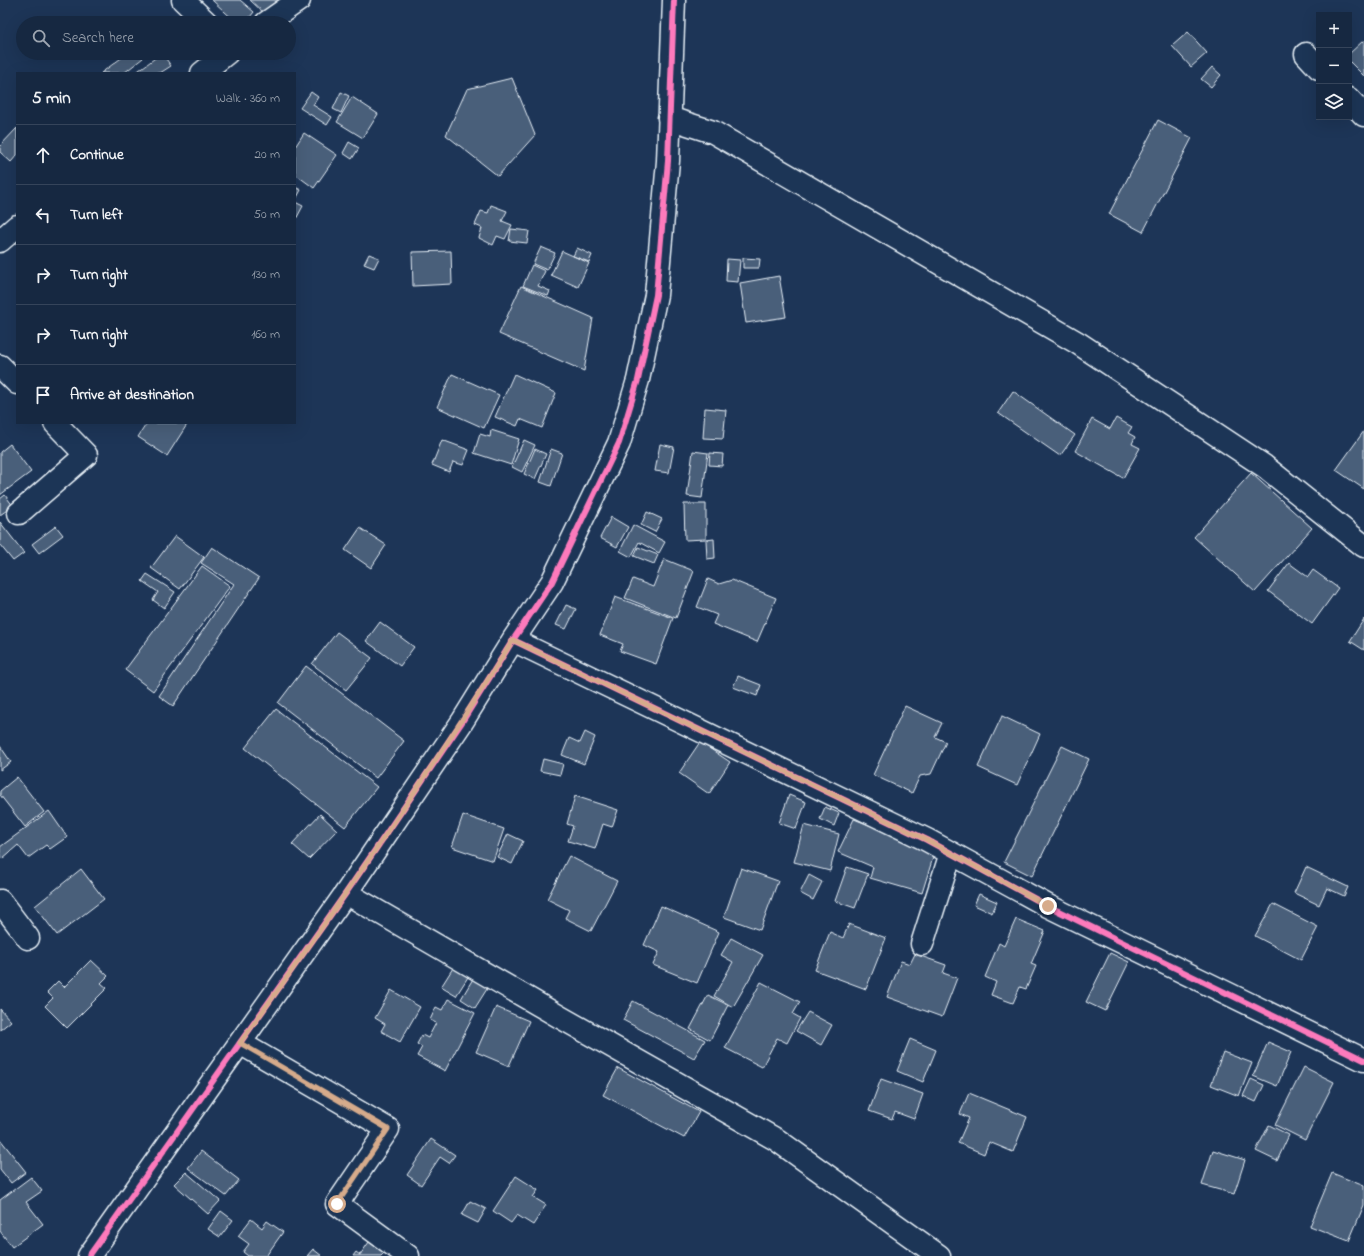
<!DOCTYPE html>
<meta charset="utf-8">
<style>
:root{--surface:#162841;--page:#1f3048;--text:#f1f3f6;--muted:#9ea6b1;--line:#35445a}
body{margin:0;font-family:"Indie Flower",sans-serif;background:var(--page);color:var(--text)}
.controls{position:absolute;right:12px;top:12px;display:grid;overflow:hidden;border-radius:0px;box-shadow:0 4px 16px #0002}
.controls button{width:36px;height:36px;display:grid;place-items:center;padding:0;border:0;border-bottom:1px solid var(--line);background:var(--surface);color:var(--text);font:20px sans-serif}
.stop{position:absolute;width:12px;height:12px;margin:-9px;border:3px solid #d6ab8b;border-radius:50%;background:#fff}
.stop.end{background:#d6ab8b;border-color:#fff;box-shadow:0 1px 4px #0008}
.list{margin:0;padding:0;list-style:none}
h2{display:flex;justify-content:space-between;align-items:center;height:52px;margin:0;padding:0 16px;font-size:17px}
h2 small{font-size:13px;font-weight:400;color:var(--muted)}
.list li{display:grid;grid-template-columns:26px 1fr auto;gap:12px;align-items:center;box-sizing:border-box;height:60px;padding:0 16px;border-top:1px solid var(--line)}
.list b{display:block;font-size:15px;white-space:nowrap}
.list em{font-size:13px;font-style:normal;color:var(--muted)}
.icon{flex:none;width:22px;height:22px;fill:none;stroke:currentColor;stroke-width:2;stroke-linecap:round;stroke-linejoin:round}
.map{position:relative;flex:none;width:1364px;height:1256px;overflow:hidden}
.search{position:absolute;background:var(--surface);box-shadow:0 4px 16px #0002;left:16px;top:16px;width:280px;height:44px;display:flex;align-items:center;gap:10px;box-sizing:border-box;padding:0 14px;border-radius:22px;color:var(--muted);font-size:15px}
.panel{position:absolute;background:var(--surface);box-shadow:0 4px 16px #0002;left:16px;top:72px;width:280px;height:352px;border-radius:0px}
.map>svg:first-child{display:block}
.building{fill:#495e7a;stroke:#e8f1f8}
.lines{fill:none;stroke-linecap:round;stroke-linejoin:round}
.minor-casing{stroke:#e8f1f8;stroke-width:25}
.minor{stroke:#1d3557;stroke-width:22}
.cycleway-casing{stroke:#1d3557;stroke-width:8}
.cycleway{stroke:#fd7abc;stroke-width:6}
.route{stroke:#d6ab8b;stroke-width:5}
</style>
<div class="map">
<svg width="1364" height="1256" viewBox="0 0 1364 1256">
<rect width="100%" height="100%" fill="#1d3557"/>
<filter id="ink" filterUnits="userSpaceOnUse"><feTurbulence type="fractalNoise" baseFrequency=".025" numOctaves="2"/><feDisplacementMap in="SourceGraphic" scale="8" xChannelSelector="R" yChannelSelector="G"/><feConvolveMatrix kernelMatrix="1 2 1 2 8 2 1 2 1" color-interpolation-filters="sRGB"/></filter>
<g filter="url(#ink)">
<path class="building" d="M212,0H240L254,12L245,23H237Z
M250,0H280L266,15Z
M1188,32L1207,53L1191,67L1172,46Z
M1364,40V76L1349,61V54Z
M128,53H139L143,58L124,73H101Z
M162,53L171,66L160,73H135Z
M1212,67L1221,75L1211,87L1201,79Z
M512,78L535,135L498,176L446,135L467,89Z
M311,92L318,97L313,105L332,117L327,125L300,108Z
M341,92L349,96L341,113L333,109Z
M352,97L378,114L363,138L337,122Z
M1158,120L1192,138L1143,232L1109,214Z
M17,128V155L11,162L0,152V146Z
M304,133L337,155L314,188L295,174V147Z
M349,142L359,148L352,159L343,153Z
M295,187L301,190L295,201Z
M295,202L303,206L295,221Z
M491,205L507,211L502,221L512,225L505,239L497,236L493,245L479,238L482,228L475,225L481,211L488,213Z
M511,229L529,231L527,243L509,241Z
M541,247L555,253L547,270L533,264Z
M577,248L592,255L589,262L573,256Z
M451,251L452,284L413,286L412,252Z
M562,251L589,263L578,287L551,275Z
M369,254L379,258L374,268L364,264Z
M743,258L760,259L759,268H743Z
M727,259L740,260L738,282L726,281Z
M532,265L545,271L538,286L550,291L548,296L523,286Z
M779,276L786,317L746,323L740,283Z
M521,286L593,318L584,371L499,334Z
M452,374L499,395L484,428L437,407Z
M514,374L556,393L542,428L520,419L517,426L495,417Z
M1013,391L1075,435L1060,456L998,413Z
M705,408L726,410L723,439L703,438Z
M1116,418L1132,427L1128,433L1135,437L1132,444L1140,448L1123,478L1075,451L1092,419L1110,429Z
M147,423H188L167,456L138,437Z
M491,430L519,439L511,465L474,453L480,434L490,437Z
M1364,431V489L1336,470Z
M442,440L469,450L463,465L453,462L449,472L432,465Z
M524,440L535,445L522,472L512,467Z
M10,444L31,472L0,495V452Z
M660,444L674,447L669,473L655,471Z
M535,449L546,454L535,479L524,474Z
M551,449L562,453L551,486L540,482Z
M693,451L708,453L702,498L687,496Z
M710,453L723,454L722,466L709,465Z
M1251,473L1312,528L1255,592L1194,537Z
M5,495L13,506L0,515V499Z
M684,504H706V539L685,540Z
M647,512L662,519L655,532L641,525Z
M611,517L628,527L617,547L600,538Z
M0,522L24,553L13,561L0,545Z
M633,525L665,542L659,553L639,542L631,557L620,551Z
M56,526L63,535L39,553L32,544Z
M360,528L386,545L371,568L345,550Z
M175,536L204,557L180,589L151,568Z
M714,539L715,558L707,559L706,540Z
M212,547L259,578L173,706L159,696L234,584L201,563Z
M638,547L658,555L654,564L634,556Z
M664,559L694,571L676,618L625,598L633,579L653,587Z
M1289,563L1308,577L1313,570L1338,588L1312,624L1268,591Z
M202,566L230,586L153,691L125,670Z
M147,574L175,592L164,608L153,600L158,592L142,581Z
M708,579L719,584L732,580L776,598L757,642L713,624L717,615L697,607Z
M615,597L673,618L656,664L620,651L623,644L600,635Z
M566,605L576,609L566,629L556,625Z
M1364,619V650L1350,641Z
M380,622L414,647L400,666L366,641Z
M337,632L372,658L346,690L312,664Z
M306,666L404,741L376,778L278,703Z
M738,676L761,685L757,696L733,687Z
M905,706L942,723L935,737L946,742L931,774L920,776L912,793L873,775Z
M276,709L377,787L345,827L245,748Z
M1002,716L1040,734L1017,785L978,767Z
M585,732L595,737L584,764L562,755L569,738L580,743Z
M700,742L730,762L709,794L679,773Z
M0,746L11,762L0,770Z
M1062,746L1089,759L1032,876L1004,862Z
M543,759L563,764L560,775L540,771Z
M17,777L44,812L25,827L0,795V791Z
M789,795L806,802L796,829L779,823Z
M575,796L618,810L612,827L603,824L595,849L568,841L573,826L567,824Z
M825,807L839,813L834,826L820,819Z
M49,811L67,837L50,849L46,845L28,858L18,845L2,859L0,857V847Z
M320,814L337,830L309,859L292,844Z
M463,815L504,829L493,861L452,847Z
M854,819L935,851L922,893L870,878L873,867L838,852Z
M804,825L839,834L830,871L794,862Z
M508,834L523,841L512,864L497,857Z
M569,856L617,881L591,931L565,918L569,910L547,899Z
M847,867L868,874L855,908L835,901Z
M1306,867L1348,887L1344,896L1327,888L1319,905L1294,893Z
M741,868L778,881L760,930L724,917Z
M81,869L104,899L57,935L35,906Z
M809,875L822,882L813,900L800,893Z
M979,894L997,902L992,913L974,905Z
M1273,904L1318,927L1301,960L1255,936Z
M661,906L719,932L697,983L653,965L659,952L644,945Z
M1016,919L1045,931L1031,964L1036,966L1026,989L1020,987L1013,1003L991,995L996,982L985,977L999,943L1004,946Z
M849,924L886,938L866,989L815,970L830,932L843,938Z
M731,938L763,955L733,1007L714,996L733,962L721,955Z
M1110,953L1129,962L1105,1011L1086,1002Z
M915,954L946,965L943,973L957,978L942,1017L887,997L901,961L910,964Z
M91,960L108,976L101,983L107,988L67,1028L45,1006L53,998L47,992L58,981L64,987Z
M458,960L473,969L456,996L441,987Z
M477,972L492,981L475,1008L461,999Z
M761,982L800,1002L793,1014L800,1018L787,1043L777,1038L762,1067L725,1048Z
M391,990L420,1007L400,1042L381,1031L385,1024L375,1018Z
M708,995L728,1005L710,1040L690,1029Z
M448,999L475,1013L445,1071L417,1056L422,1047L417,1044L422,1035L428,1038L436,1023L430,1020L436,1007L442,1010Z
M633,1001L705,1040L694,1058L623,1020Z
M496,1007L529,1021L509,1066L476,1052Z
M0,1009L11,1021L0,1030Z
M808,1012L832,1025L821,1045L796,1031Z
M910,1039L936,1050L923,1082L897,1071Z
M1268,1042L1291,1052L1277,1086L1253,1076Z
M1223,1052L1252,1063L1239,1096L1211,1085Z
M1304,1067L1334,1082L1305,1140L1275,1125Z
M618,1068L699,1112L684,1138L603,1095Z
M881,1079L923,1094L914,1119L895,1112L892,1119L869,1111Z
M1251,1079L1264,1085L1256,1102L1243,1096Z
M969,1093L1027,1117L1013,1152L989,1142L984,1154L958,1143L969,1118L960,1114Z
M1269,1125L1289,1135L1277,1161L1256,1151Z
M0,1139L26,1172L11,1183L0,1169Z
M431,1139L455,1155L449,1163L440,1157L421,1185L407,1175Z
M1213,1150L1245,1160L1234,1194L1202,1185Z
M201,1151L239,1180L226,1196L188,1168Z
M186,1172L220,1201L208,1214L174,1184Z
M1332,1173L1364,1186V1205L1349,1241L1310,1226Z
M516,1176L538,1190L533,1197L546,1205L533,1225L517,1215L511,1223L493,1211Z
M31,1177L42,1191L26,1202L43,1224L12,1247L0,1231V1200Z
M470,1201L486,1209L478,1223L462,1215Z
M221,1211L233,1220L220,1237L208,1229Z
M251,1219L262,1228L267,1221L283,1232L266,1256H248L243,1252L249,1244L238,1236Z
M369,1242L384,1253L381,1256H353L356,1252L360,1255Z
M313,1249L322,1256H307Z"/>
<g class="lines">
<g class="minor-casing">
<path id="minor" d="M183,0L207,23
M266,23L299,0
M1306,54L1319,68
M202,73L227,53
M1349,99L1364,115
M669,118L713,132L1078,343L1264,466L1364,546
M0,241L17,226
M0,366L17,383
M19,513L86,455L55,423
M513,640L927,840L1048,906L1364,1060
M346,893L560,1017L777,1140L939,1256
M0,901L28,938
M922,944L951,853
M240,1043L388,1129L337,1204L408,1256
M89,1256L346,893L462,722L513,640L552,582L619,443L638,380L656,295L668,161L674,0"/>
</g>
<use href="#minor" class="minor"/>
<g class="cycleway-casing">
<path id="cycleway" d="M513,640L927,840L1048,906L1364,1060
M89,1256L346,893L462,722L513,640L552,582L619,443L638,380L656,295L668,161L674,0"/>
</g>
<use href="#cycleway" class="cycleway"/>
</g>
</g>
<g class="lines" filter="url(#ink)">
<path class="route" d="M337,1204L388,1129L240,1043C335,911 427,777 513,640L927,840L1048,906"/>
</g>
</svg>
<div class="controls">
<button>+</button>
<button>−</button>
<button><svg class="icon" aria-label="layers" viewBox="0 0 24 24"><path d="M12 4l9 5-9 5-9-5zM3 14l9 5 9-5"/></svg></button>
</div>
<div class="stop" style="left:337px;top:1204px"></div>
<div class="stop end" style="left:1048px;top:906px"></div>
<div class="search"><svg class="icon" aria-label="search" viewBox="0 0 24 24"><circle cx="10" cy="10" r="6"/><path d="M15 15l6 6"/></svg>Search here</div>
<section class="panel">
<h2>5 min<small>Walk · 360 m</small></h2>
<ul class="list">
<li><svg class="icon" aria-label="ahead" viewBox="0 0 24 24"><path d="M12 20V5M6 11l6-6 6 6"/></svg><div><b>Continue</b></div><em>20 m</em></li>
<li><svg class="icon" aria-label="left" viewBox="0 0 24 24"><path d="M17 20v-9H6M10 6l-5 5 5 5"/></svg><div><b>Turn left</b></div><em>50 m</em></li>
<li><svg class="icon" aria-label="right" viewBox="0 0 24 24"><path d="M7 20v-9h11M14 6l5 5-5 5"/></svg><div><b>Turn right</b></div><em>130 m</em></li>
<li><svg class="icon" aria-label="right" viewBox="0 0 24 24"><path d="M7 20v-9h11M14 6l5 5-5 5"/></svg><div><b>Turn right</b></div><em>160 m</em></li>
<li><svg class="icon" aria-label="arrive" viewBox="0 0 24 24"><path d="M6 21V4h12l-3 4 3 4H6"/></svg><div><b>Arrive at destination</b></div></li>
</ul>
</section>
</div>
